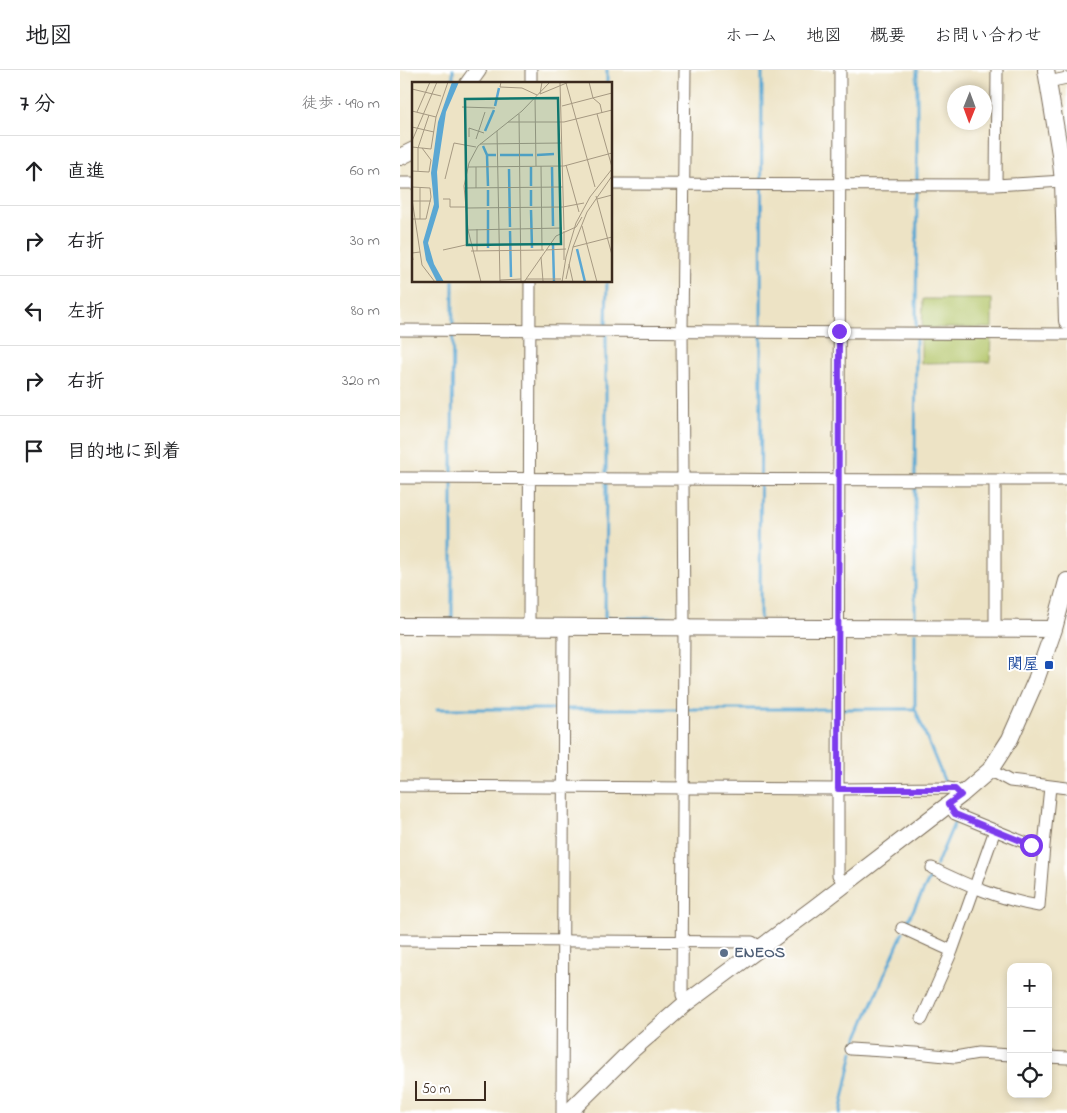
<!DOCTYPE html>
<html lang="ja">
<meta charset="utf-8">
<style>
:root{--surface:#fff;--page:#f6f6f6;--text:#202124;--muted:#757577;--line:#e0e0e0}
body{margin:0;font-family:"Indie Flower","Klee One",sans-serif;background:var(--page);color:var(--text)}
.controls{position:absolute;right:15px;bottom:15px;display:grid;overflow:hidden;border-radius:10px;box-shadow:0 2px 8px #0003}
.controls button{width:45px;height:45px;display:grid;place-items:center;padding:0;border:0;border-bottom:1px solid var(--line);background:var(--surface);color:var(--text);font:25px sans-serif}
.compass{position:absolute;left:547px;top:15px;width:45px;height:45px;border-radius:50%;background:var(--surface);box-shadow:0 2px 8px #0003;rotate:181deg}
.scale{position:absolute;left:15px;bottom:12px;width:71px;box-sizing:border-box;padding-left:5px;border:2px solid #3b2a1e;border-top:0;font-size:14px;line-height:18px;white-space:nowrap;color:#3b2a1e;-webkit-text-stroke:4px #fff;paint-order:stroke}
.stop{position:absolute;width:15px;height:15px;margin:-11px;border:4px solid #7c3aed;border-radius:50%;background:#fff}
.stop.end{background:#7c3aed;border-color:#fff;box-shadow:0 1px 5px #0008}
.list{margin:0;padding:0;list-style:none}
h2{display:flex;justify-content:space-between;align-items:center;height:65px;margin:0;padding:0 20px;font-size:21px}
h2 small{font-size:16px;font-weight:400;color:var(--muted)}
.list li{display:grid;grid-template-columns:32px 1fr auto;gap:15px;align-items:center;box-sizing:border-box;height:70px;padding:0 20px;border-top:1px solid var(--line)}
.list b{display:block;font-size:19px;white-space:nowrap}
.list em{font-size:16px;font-style:normal;color:var(--muted)}
.icon{flex:none;width:28px;height:28px;fill:none;stroke:currentColor;stroke-width:2;stroke-linecap:round;stroke-linejoin:round}
.map{position:relative;flex:none;width:667px;height:1043px;overflow:hidden}
header{display:flex;align-items:center;gap:30px;box-sizing:border-box;height:70px;padding:0 25px;background:var(--surface);border-bottom:1px solid var(--line)}
header strong{font-size:24px}
nav{display:flex;gap:28px;margin-inline-start:auto;font-size:18px}
main{display:flex}
aside{flex:1;background:var(--surface)}
.map>svg:first-child{display:block}
.green{fill:#b2c568;stroke:#767843}
.lines{fill:none;stroke-linecap:round;stroke-linejoin:round}
.stream{stroke:#5aa7d3;stroke-width:3}
.street-casing{stroke:#796b58;stroke-width:13}
.secondary-casing{stroke:#796b58;stroke-width:18}
.street{stroke:#fff;stroke-width:11}
.secondary{stroke:#fff;stroke-width:16}
.route{stroke:#7c3aed;stroke-width:6}
.transit-dot{fill:#1a4fb4;stroke:#fff;stroke-width:2}
.service-dot{fill:#5c6f8a;stroke:#fff;stroke-width:2}
.labels{text-anchor:middle;dominant-baseline:central;stroke-width:4;stroke-linejoin:round;paint-order:stroke}
.transit-label{font-size:16px;font-weight:bold;fill:#164399;stroke:#fff;text-anchor:end}
.service-label{font-size:16px;font-weight:bold;fill:#4e5e75;stroke:#fff;text-anchor:start}
.inset-river{fill:none;stroke:#5aa7d3;stroke-width:2.5}
.inset-road{fill:none;stroke:#a69982;stroke-width:1}
.view{fill:#0f766e;fill-opacity:0.15;stroke:#0f766e;stroke-width:2.5}
.inset-edge{fill:none;stroke:#3b2a1e;stroke-width:2.5}
</style>
<header>
<strong>地図</strong>
<nav><a>ホーム</a><a>地図</a><a>概要</a><a>お問い合わせ</a></nav>
</header>
<main>
<aside>
<h2>7 分<small>徒歩 · 490 m</small></h2>
<ul class="list">
<li><svg class="icon" aria-label="ahead" viewBox="0 0 24 24"><path d="M12 20V5M6 11l6-6 6 6"/></svg><div><b>直進</b></div><em>60 m</em></li>
<li><svg class="icon" aria-label="right" viewBox="0 0 24 24"><path d="M7 20v-9h11M14 6l5 5-5 5"/></svg><div><b>右折</b></div><em>30 m</em></li>
<li><svg class="icon" aria-label="left" viewBox="0 0 24 24"><path d="M17 20v-9H6M10 6l-5 5 5 5"/></svg><div><b>左折</b></div><em>80 m</em></li>
<li><svg class="icon" aria-label="right" viewBox="0 0 24 24"><path d="M7 20v-9h11M14 6l5 5-5 5"/></svg><div><b>右折</b></div><em>320 m</em></li>
<li><svg class="icon" aria-label="arrive" viewBox="0 0 24 24"><path d="M6 21V4h12l-3 4 3 4H6"/></svg><div><b>目的地に到着</b></div></li>
</ul>
</aside>
<div class="map">
<svg width="667" height="1043" viewBox="0 0 667 1043">
<rect width="100%" height="100%" fill="#fff"/>
<filter id="ink" filterUnits="userSpaceOnUse"><feTurbulence type="fractalNoise" baseFrequency=".02" numOctaves="2"/><feDisplacementMap in="SourceGraphic" scale="10" xChannelSelector="R" yChannelSelector="G"/><feConvolveMatrix kernelMatrix="1 2 1 2 8 2 1 2 1" color-interpolation-filters="sRGB"/></filter>
<filter id="wash" filterUnits="userSpaceOnUse"><feTurbulence type="fractalNoise" baseFrequency=".0096" numOctaves="4" result="noise"/><feDisplacementMap in="SourceGraphic" scale="20" xChannelSelector="R" yChannelSelector="G"/><feGaussianBlur stdDeviation="1.12" result="paint"/><feColorMatrix in="noise" values="0 0 0 0 0 0 0 0 0 0 0 0 0 0 0 0 0 1.4 0 .05"/><feComposite in="paint" operator="in"/></filter>
<g filter="url(#wash)">
<rect width="100%" height="100%" fill="#ede3c5"/>
<path class="green" d="M523,229H592V258H522Z
M521,265L591,266L590,292L521,293Z"/>
<g class="lines">
<path class="stream" d="M53,0V14
M207,14V0
M517,112V0
M206,258L207,211
M52,406L53,211
M206,406V264
M515,407L517,118
M206,412L205,548H279
M515,413V554
M360,548L362,0
M52,549V412
M37,639H161
M167,639H515L546,715
M515,639V563
M536,796L556,749V747
M505,856L533,802
M454,976L503,862
M440,1043L453,982"/>
</g>
</g>
<g filter="url(#ink)">
<g class="lines">
<g class="street-casing">
<path id="street" d="M285,0L282,261L284,557L282,925L286,933
M440,0L438,723V805L444,814
M648,12L667,8
M131,14V0
M0,113H14
M211,114L596,115L663,111
M596,115L597,0
M0,260L667,264
M0,408C222,410 445,409 667,410
M129,557L130,211
M595,558V410
M590,700L610,711L667,718
M0,716L438,719L548,718L555,719L561,725
M548,734L555,744L631,775L644,776L650,717
M532,798C567,815 601,830 639,836L644,776
M502,858L552,881
M0,870L352,872L361,877
M522,949L552,881L595,760
M450,979L516,983L555,987L578,983L611,985
M648,987L667,988
M162,1043L164,557"/>
</g>
<g class="secondary-casing">
<path id="secondary" d="M646,0L660,84L663,111L667,251
M68,14L78,0
M0,87L14,80
M0,556L654,559
M168,1043L232,980L286,933L414,838L561,725L590,700L610,669L636,610L654,559L667,511"/>
</g>
<use href="#street" class="street"/>
<use href="#secondary" class="secondary"/>
</g>
</g>
<g class="lines" filter="url(#ink)">
<path class="route" d="M439,261L438,719H555L561,725L548,734L555,744L631,775"/>
</g>
<rect class="transit-dot" x="644" y="590" width="10" height="10" rx="2.5"/>
<circle class="service-dot" cx="324" cy="883" r="5"/>
<g class="labels">
<g class="transit-label">
<text x="639" y="595">関屋</text>
</g>
<g class="service-label">
<text x="334" y="883">ENEOS</text>
</g>
</g>
<g transform="translate(12 12)">
<rect width="200" height="200" fill="#ede3c5"/>
<path d="M40,0H47L34,30L25,90L27,125L16,161L22,182L32,200H25L14,178L11,160L22,122L19,91L26,40Z" fill="#5aa7d3"/>
<path class="inset-river" d="M83,24L87,6M73,49L82,28M71,64L75,73H84M75,73L76,104M88,73H121M125,73L142,72M119,85V104M140,85L141,144M97,87L98,145M76,108V124M119,108V124M76,128V166M119,128L120,166M98,149L99,195M141,163L142,200M165,167L173,200"/>
<path class="inset-road" d="M89,0L88,5L110,6L125,13M130,0L128,12L157,0M148,0L152,148M177,0L181,16M154,1L183,105M0,7L29,14M123,15L124,84M181,16L188,22L190,31M150,24L200,11M50,25L83,26M0,29L24,35L19,67L0,65M5,30L18,0M107,32L109,200M185,32L200,85M24,35L36,0M96,40H152L200,28M0,45L22,50M85,49L88,200M57,55V46L72,51M64,57L73,30M0,59L25,0M68,62L150,61M154,83L167,130M129,84L130,168M56,85L152,84L200,71M64,85V106M0,89L17,90L19,78L10,66M6,89V66L17,33M33,97L42,61L64,65M0,105L18,106L19,115L14,137H0M8,106V137M52,106L151,105M184,114L200,173M0,117L10,183L23,200M31,117H38V125H55M185,117L200,113M0,119H19M55,126L151,125L172,121M170,144L185,200M65,147V169M56,148L150,146M152,149V178M161,165L200,155M31,168L58,162M134,168L154,167M59,169L132,168M129,175L131,199M1,178L0,171L8,170M157,182L161,200M114,197H149M154,197L161,165L175,130L200,94M88,198L109,197M69,200L56,148L52,104L57,81L66,64L110,29L138,0M112,200L144,154L164,145L170,135M150,200L154,175L164,141L178,115L200,87"/>
<path class="view" d="M146,16L149,162L55,163L53,17Z"/>
<rect width="200" height="200" class="inset-edge"/>
</g>
</svg>
<div class="controls">
<button>+</button>
<button>−</button>
<button><svg class="icon" aria-label="locate" viewBox="0 0 24 24"><circle cx="12" cy="12" r="6"/><path d="M12 2v4M12 18v4M2 12h4M18 12h4"/></svg></button>
</div>
<svg class="compass" viewBox="-18 -18 36 36"><path d="M0-13l5 13h-10z" fill="#e53935"/><path d="M0 13l5-13h-10z" fill="#757577"/></svg>
<div class="scale">50 m</div>
<div class="stop" style="left:631px;top:775px"></div>
<div class="stop end" style="left:439px;top:261px"></div>
</div>
</main>
